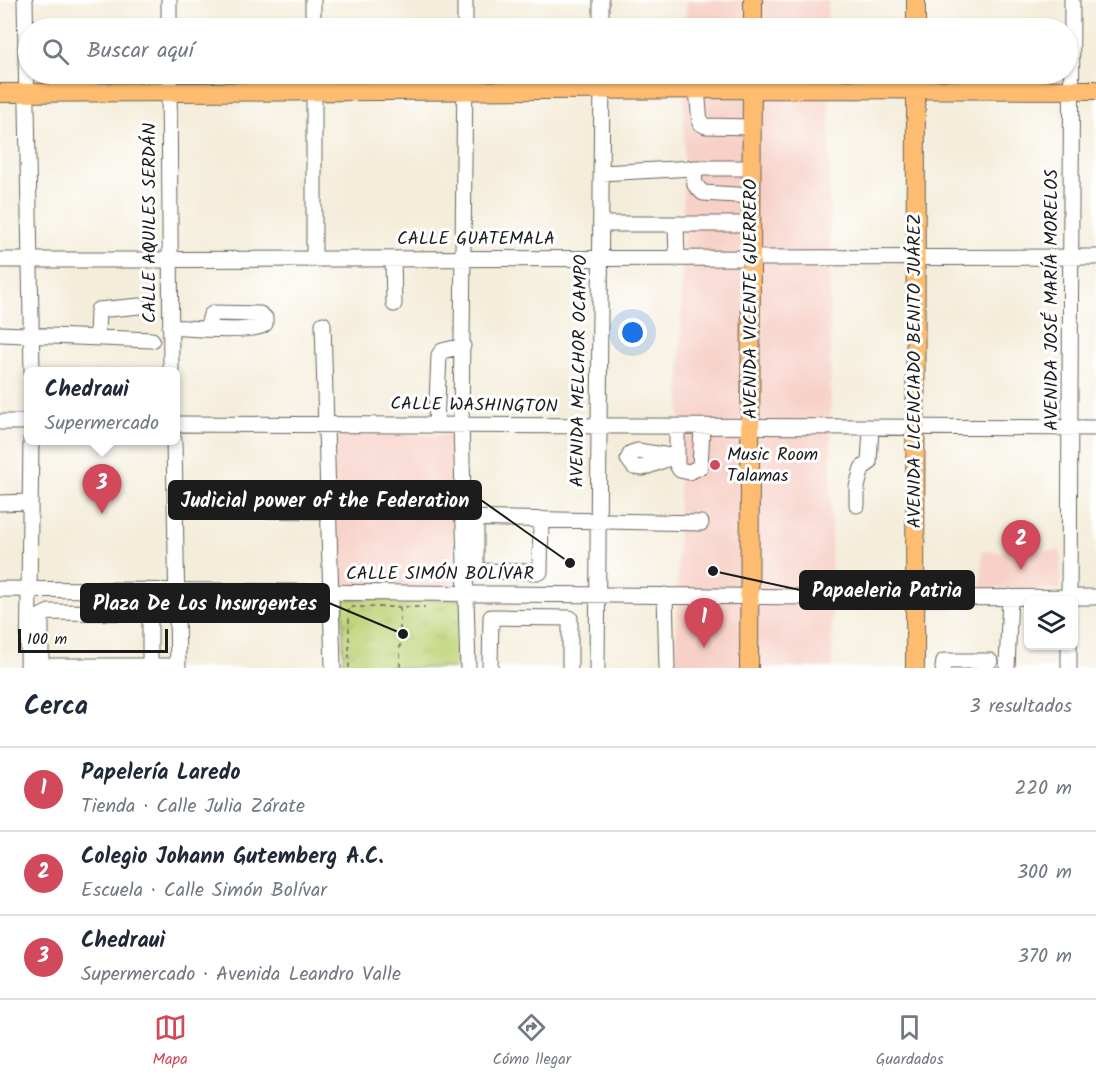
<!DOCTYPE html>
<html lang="es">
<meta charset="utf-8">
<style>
:root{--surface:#fff;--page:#f6f6f7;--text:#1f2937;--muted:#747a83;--line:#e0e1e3;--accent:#d1495b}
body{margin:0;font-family:Kalam,sans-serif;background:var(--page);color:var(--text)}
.controls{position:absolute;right:18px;bottom:18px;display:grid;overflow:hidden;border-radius:9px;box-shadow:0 2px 4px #0004}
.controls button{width:54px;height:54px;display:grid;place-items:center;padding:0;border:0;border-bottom:2px solid var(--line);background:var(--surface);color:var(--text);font:30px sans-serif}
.scale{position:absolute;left:18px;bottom:15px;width:150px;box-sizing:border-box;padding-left:6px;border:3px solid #1c1c1c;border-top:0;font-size:16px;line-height:21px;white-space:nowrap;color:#1c1c1c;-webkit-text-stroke:4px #fff;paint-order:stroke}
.you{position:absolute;left:633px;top:333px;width:21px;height:21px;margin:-15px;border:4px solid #fff;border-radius:50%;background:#1a73e8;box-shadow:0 0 0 9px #1a73e833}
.badge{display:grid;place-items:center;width:39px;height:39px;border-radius:50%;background:var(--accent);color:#fff;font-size:20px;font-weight:700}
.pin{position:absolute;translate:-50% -50px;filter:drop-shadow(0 2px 3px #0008)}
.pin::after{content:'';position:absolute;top:32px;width:21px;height:18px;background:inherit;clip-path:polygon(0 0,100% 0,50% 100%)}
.popup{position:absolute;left:24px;top:367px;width:156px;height:78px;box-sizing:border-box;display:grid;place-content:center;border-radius:9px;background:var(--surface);filter:drop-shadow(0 2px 4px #0005);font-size:20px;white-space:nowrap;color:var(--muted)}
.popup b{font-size:22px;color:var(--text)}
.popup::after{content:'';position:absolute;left:50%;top:100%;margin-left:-12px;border:12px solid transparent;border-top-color:var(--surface)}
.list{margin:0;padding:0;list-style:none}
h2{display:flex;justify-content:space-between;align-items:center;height:78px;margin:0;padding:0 24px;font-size:26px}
h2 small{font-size:20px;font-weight:400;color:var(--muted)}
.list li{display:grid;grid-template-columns:39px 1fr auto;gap:18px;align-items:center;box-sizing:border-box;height:84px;padding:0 24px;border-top:2px solid var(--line)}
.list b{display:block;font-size:22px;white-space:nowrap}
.list p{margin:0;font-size:20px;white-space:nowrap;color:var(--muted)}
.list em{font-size:20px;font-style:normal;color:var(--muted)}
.icon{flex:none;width:33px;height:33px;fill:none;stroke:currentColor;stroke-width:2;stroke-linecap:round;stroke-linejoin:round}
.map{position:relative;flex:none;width:1096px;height:668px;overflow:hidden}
.search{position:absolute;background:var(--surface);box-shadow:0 2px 4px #0004;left:18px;right:18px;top:18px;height:66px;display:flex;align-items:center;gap:15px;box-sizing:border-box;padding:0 21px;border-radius:33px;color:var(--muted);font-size:22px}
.sheet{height:330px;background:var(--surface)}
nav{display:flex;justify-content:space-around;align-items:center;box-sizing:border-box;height:84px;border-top:2px solid var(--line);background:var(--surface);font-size:16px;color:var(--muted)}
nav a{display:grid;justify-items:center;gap:3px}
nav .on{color:var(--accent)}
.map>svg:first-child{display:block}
.built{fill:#f7d1c7}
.park{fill:url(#park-tufts);stroke:#6d784a;stroke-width:1.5}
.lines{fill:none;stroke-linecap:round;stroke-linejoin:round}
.minor-casing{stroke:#68655e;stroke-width:17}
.major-casing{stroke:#68655e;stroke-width:20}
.path{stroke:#68655e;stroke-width:1.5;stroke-dasharray:4.5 4.5;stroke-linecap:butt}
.minor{stroke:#fff;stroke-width:15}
.major{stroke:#fdbc70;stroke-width:18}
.poi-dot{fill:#d1495b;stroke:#fff;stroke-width:2}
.labels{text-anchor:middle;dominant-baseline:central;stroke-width:6;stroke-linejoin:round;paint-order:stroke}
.street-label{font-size:18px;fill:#1c1c1c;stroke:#fff}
.poi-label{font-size:18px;fill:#1c1c1c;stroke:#fff;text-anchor:start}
.leader{fill:none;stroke:#1c1c1c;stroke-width:2}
.callout-dot{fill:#1c1c1c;stroke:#fff;stroke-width:2}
.callout{fill:#1c1c1c;stroke:#1c1c1c;stroke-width:2}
.callout-label{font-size:20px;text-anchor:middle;font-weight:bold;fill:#fff}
</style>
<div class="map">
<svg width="1096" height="668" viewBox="0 0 1096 668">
<defs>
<pattern id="park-tufts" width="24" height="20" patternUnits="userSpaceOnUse" patternTransform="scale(1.5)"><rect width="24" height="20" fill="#bed377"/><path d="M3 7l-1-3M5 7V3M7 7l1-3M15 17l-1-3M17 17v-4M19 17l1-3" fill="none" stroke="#a3b566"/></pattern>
</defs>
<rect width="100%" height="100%" fill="#fff"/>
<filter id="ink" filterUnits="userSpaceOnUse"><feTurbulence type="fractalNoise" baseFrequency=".0167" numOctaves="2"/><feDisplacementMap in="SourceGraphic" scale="12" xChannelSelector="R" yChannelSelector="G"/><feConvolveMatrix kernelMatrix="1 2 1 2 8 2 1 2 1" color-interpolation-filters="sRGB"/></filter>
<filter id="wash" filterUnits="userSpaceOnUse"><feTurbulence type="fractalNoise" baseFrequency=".008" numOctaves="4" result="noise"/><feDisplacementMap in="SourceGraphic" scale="24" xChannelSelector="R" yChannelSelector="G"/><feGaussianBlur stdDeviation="1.35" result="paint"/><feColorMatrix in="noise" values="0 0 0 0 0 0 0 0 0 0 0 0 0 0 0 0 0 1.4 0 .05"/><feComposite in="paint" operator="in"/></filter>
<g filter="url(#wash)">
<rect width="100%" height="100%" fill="#f4edda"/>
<path class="built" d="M686,0H828V28H686Z
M685,74H829L832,668H676Z
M331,434L450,435L455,587L338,586Z
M982,551H1061V590L981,589Z"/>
<path class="park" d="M343,599H462V668H343Z"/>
</g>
<g filter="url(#ink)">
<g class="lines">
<g class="minor-casing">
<path id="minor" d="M25,0L32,372
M169,0V28
M313,0V28
M465,0V28
M601,0V28
M169,74L171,372
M314,74V259
M465,74L461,424L468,668
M697,89L700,123L706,126L752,127
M767,89C777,75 787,78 802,78
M694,168L695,185L703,193L752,196
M601,173L694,168H752
M601,224H752
M676,224L677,259
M393,259L394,304
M0,260L1096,257
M323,324L333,668
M170,327C187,328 254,334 265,324V318L260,314L214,313L211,315L207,328
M0,334L152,340
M97,337L98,310L140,306
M0,422H28
M176,424L1096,428
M436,424L439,355L442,351L463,346
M677,427V465L680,470L689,472L700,467L702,428
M174,440L178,668
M672,457L643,468L634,467L628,459L631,453L637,451L677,457
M0,503L29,502
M857,505V487L862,468L869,463L871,428
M175,509L329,511
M462,518L701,523
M476,518V571L540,572L541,519
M0,589L915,598L1096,597
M665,595L667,668
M1069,600L1072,0
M28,668L31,440
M150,668V613L49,612L41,616V662L46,666H178
M490,668L491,617L570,618V668
M597,668L602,74
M943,668L944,661H990
M1007,668L1010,597
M1069,668V646"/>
</g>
<g class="major-casing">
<path id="major" d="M753,28V0
M916,28V0
M0,93L752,89L1096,90
M749,668L752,74
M915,668L916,74"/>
</g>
<path class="path" d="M400,608V667
M349,668V607H425
M396,668H403"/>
<use href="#minor" class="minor"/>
<use href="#major" class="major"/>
</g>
</g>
<circle class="poi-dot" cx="715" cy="465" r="6"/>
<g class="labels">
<g class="street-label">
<text transform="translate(150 223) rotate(-90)">CALLE AQUILES SERDÁN</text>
<text x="476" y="239">CALLE GUATEMALA</text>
<text transform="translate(751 299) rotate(-90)">AVENIDA VICENTE GUERRERO</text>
<text transform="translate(1052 300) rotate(-90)">AVENIDA JOSÉ MARÍA MORELOS</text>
<text transform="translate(580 371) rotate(-89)">AVENIDA MELCHOR OCAMPO</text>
<text transform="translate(915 371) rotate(-90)">AVENIDA LICENCIADO BENITO JUÁREZ</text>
<text transform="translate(474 406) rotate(1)">CALLE WASHINGTON</text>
<text x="440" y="574">CALLE SIMÓN BOLÍVAR</text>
</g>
<g class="poi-label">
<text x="727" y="455">Music Room<tspan x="727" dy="21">Talamas</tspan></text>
</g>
</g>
<path class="leader" d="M570 563L481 500M713 571L800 590M403 634L329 603"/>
<g class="callout-dot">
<circle cx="570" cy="563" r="6"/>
<circle cx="713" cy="571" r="6"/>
<circle cx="403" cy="634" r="6"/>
</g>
<g class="callout">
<rect x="169" y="481" width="312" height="38" rx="6"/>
<rect x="800" y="571" width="174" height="38" rx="6"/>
<rect x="81" y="584" width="248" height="38" rx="6"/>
</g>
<g class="callout-label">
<text x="325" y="507">Judicial power of the Federation</text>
<text x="887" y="597">Papaeleria Patria</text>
<text x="205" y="610">Plaza De Los Insurgentes</text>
</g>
</svg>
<div class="controls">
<button><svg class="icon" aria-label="layers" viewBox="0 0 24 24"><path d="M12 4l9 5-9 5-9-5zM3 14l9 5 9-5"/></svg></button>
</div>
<div class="scale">100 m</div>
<div class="you"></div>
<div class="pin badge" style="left:704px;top:648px">1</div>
<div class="pin badge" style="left:1021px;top:570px">2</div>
<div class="pin badge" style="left:102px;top:514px">3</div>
<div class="popup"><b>Chedraui</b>Supermercado</div>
<div class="search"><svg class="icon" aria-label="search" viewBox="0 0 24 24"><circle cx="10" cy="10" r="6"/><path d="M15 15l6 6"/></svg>Buscar aquí</div>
</div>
<section class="sheet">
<h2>Cerca<small>3 resultados</small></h2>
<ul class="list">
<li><span class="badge">1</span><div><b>Papelería Laredo</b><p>Tienda · Calle Julia Zárate</p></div><em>220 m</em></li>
<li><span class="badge">2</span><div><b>Colegio Johann Gutemberg A.C.</b><p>Escuela · Calle Simón Bolívar</p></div><em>300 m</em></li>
<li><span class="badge">3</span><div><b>Chedraui</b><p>Supermercado · Avenida Leandro Valle</p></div><em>370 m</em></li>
</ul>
</section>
<nav>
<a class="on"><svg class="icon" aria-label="map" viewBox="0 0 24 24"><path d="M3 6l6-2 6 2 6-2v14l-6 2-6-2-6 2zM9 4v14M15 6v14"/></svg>Mapa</a>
<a><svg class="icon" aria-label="directions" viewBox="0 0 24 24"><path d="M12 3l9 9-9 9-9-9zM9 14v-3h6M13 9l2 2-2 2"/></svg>Cómo llegar</a>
<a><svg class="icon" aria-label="saved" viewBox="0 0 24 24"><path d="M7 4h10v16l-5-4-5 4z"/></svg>Guardados</a>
</nav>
